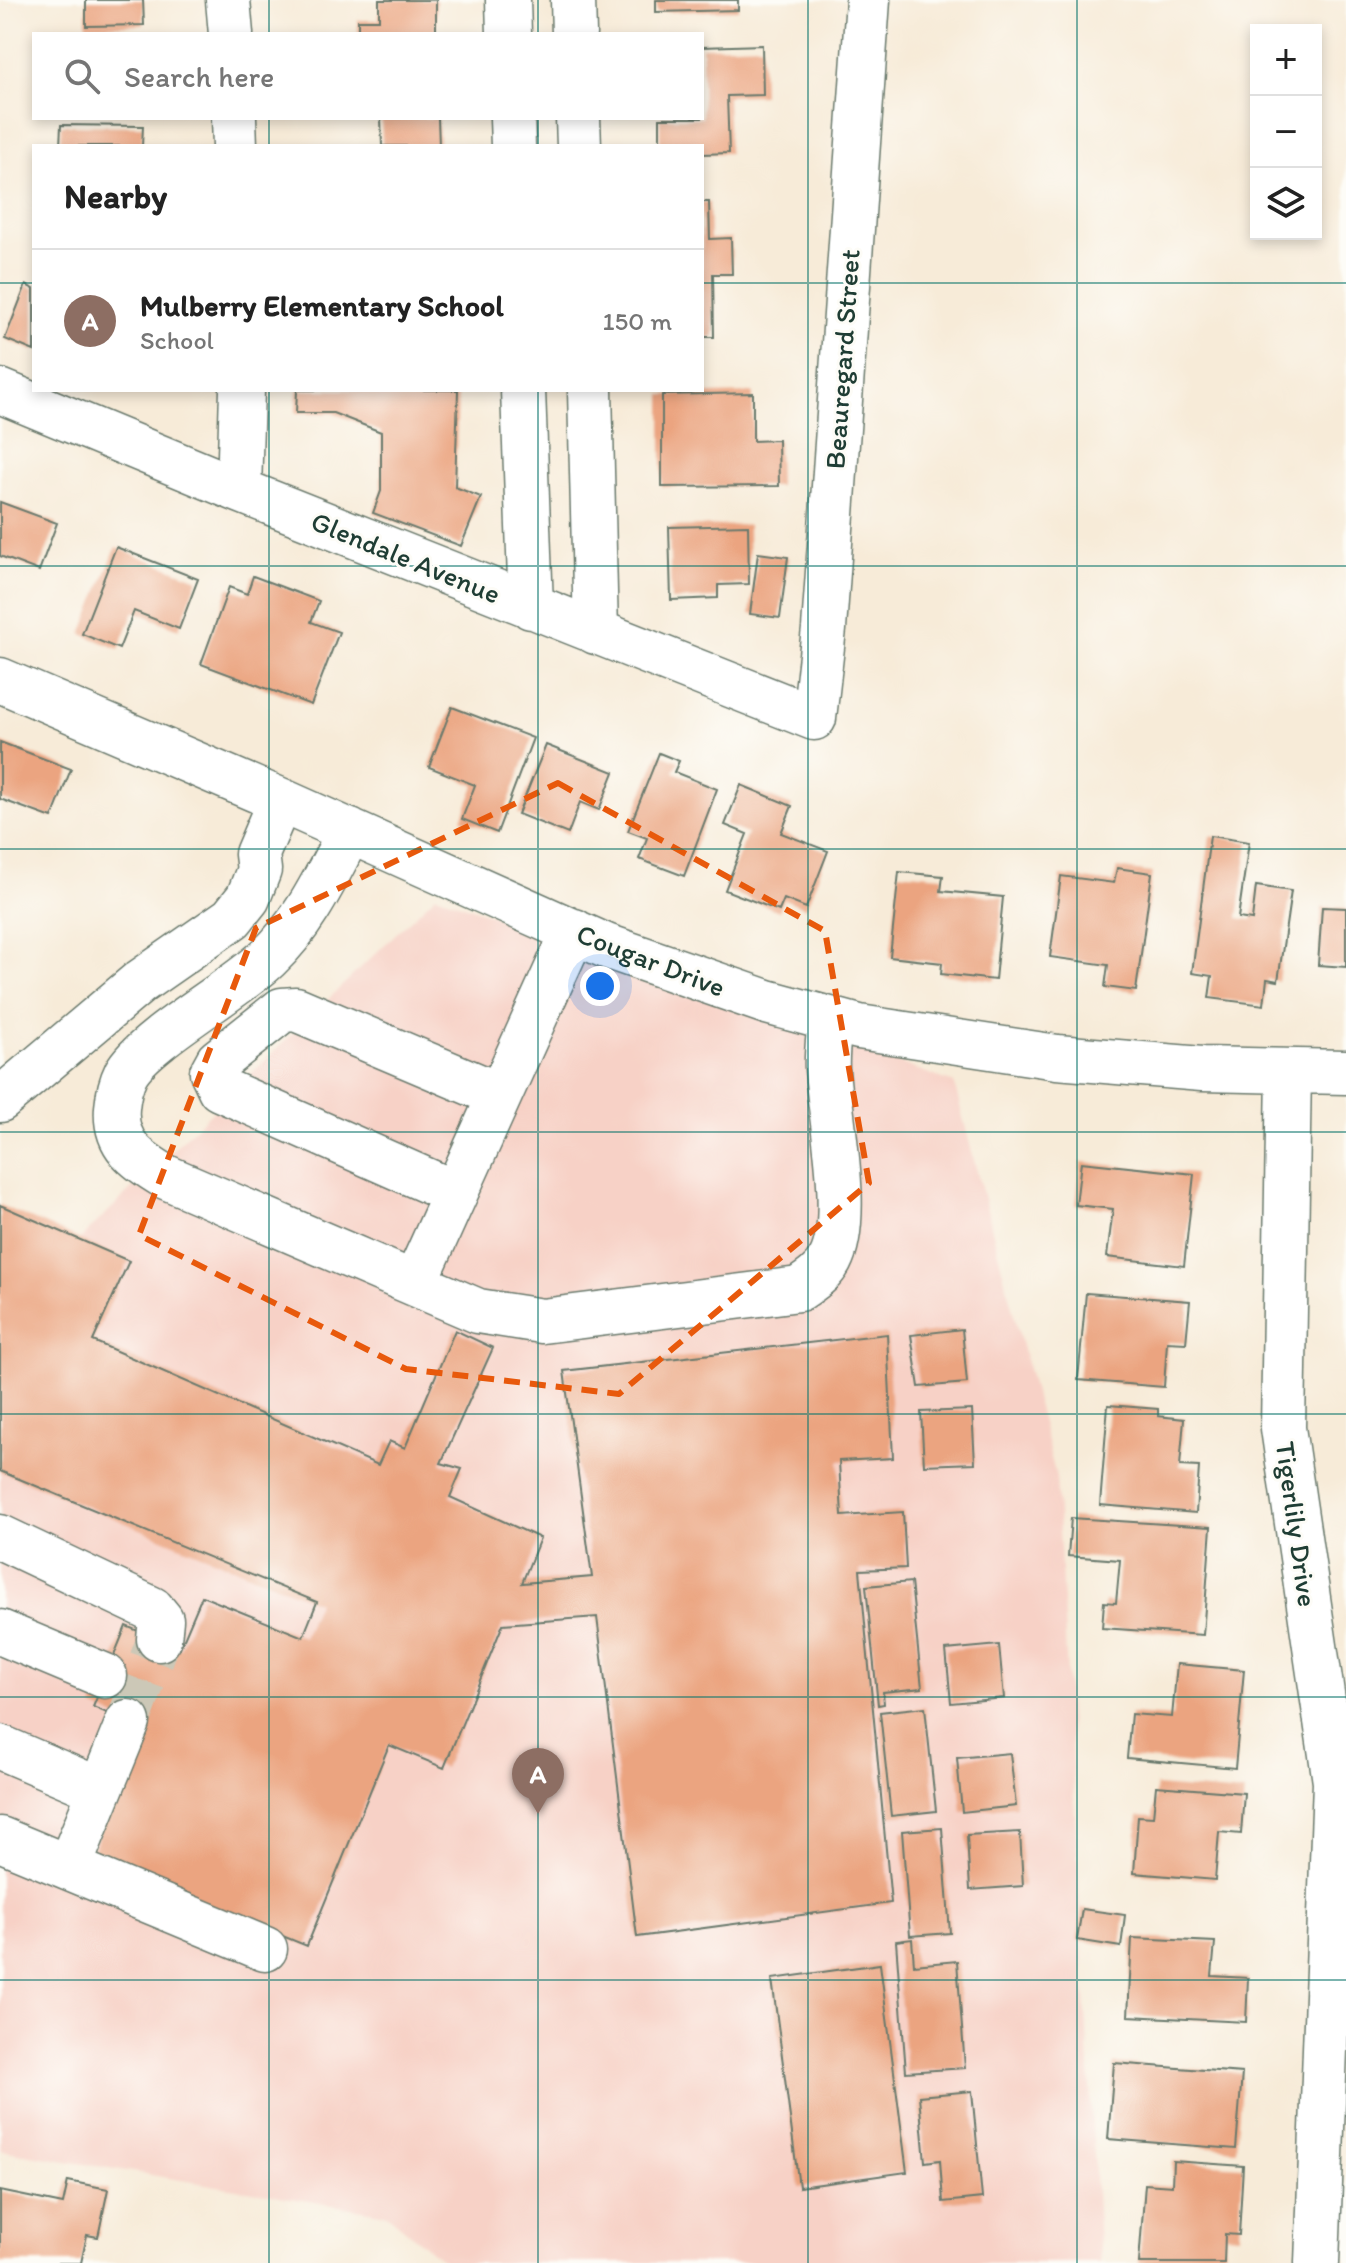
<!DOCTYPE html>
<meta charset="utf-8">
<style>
:root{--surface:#fff;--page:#f6f6f6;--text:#222;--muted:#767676;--line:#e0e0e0;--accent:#b45309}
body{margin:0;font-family:Itim,sans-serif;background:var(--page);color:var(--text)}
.controls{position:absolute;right:24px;top:24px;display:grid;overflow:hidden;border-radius:0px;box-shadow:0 4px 12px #0003}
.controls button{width:72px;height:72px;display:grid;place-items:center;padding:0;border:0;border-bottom:2px solid var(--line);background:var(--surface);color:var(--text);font:40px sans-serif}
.you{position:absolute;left:600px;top:986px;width:28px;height:28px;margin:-20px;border:6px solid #fff;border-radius:50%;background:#1a73e8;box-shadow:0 0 0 12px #1a73e833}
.badge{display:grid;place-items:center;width:52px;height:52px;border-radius:50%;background:var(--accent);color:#fff;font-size:26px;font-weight:700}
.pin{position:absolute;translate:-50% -66px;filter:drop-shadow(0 2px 4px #0008)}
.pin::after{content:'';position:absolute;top:42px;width:28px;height:24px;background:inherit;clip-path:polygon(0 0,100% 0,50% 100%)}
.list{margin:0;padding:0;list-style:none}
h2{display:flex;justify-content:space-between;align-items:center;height:104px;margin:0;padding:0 32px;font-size:34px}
h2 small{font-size:26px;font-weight:400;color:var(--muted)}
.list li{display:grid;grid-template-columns:52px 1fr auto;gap:24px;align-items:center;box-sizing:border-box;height:144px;padding:0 32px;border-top:2px solid var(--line)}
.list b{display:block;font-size:30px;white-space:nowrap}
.list p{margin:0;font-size:26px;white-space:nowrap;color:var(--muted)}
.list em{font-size:26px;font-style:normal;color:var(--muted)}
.icon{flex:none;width:44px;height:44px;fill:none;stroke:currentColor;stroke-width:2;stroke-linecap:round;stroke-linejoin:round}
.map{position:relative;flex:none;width:1346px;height:2263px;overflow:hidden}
.search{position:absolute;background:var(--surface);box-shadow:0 4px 12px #0003;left:32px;top:32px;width:672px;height:88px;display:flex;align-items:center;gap:20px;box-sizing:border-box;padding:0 28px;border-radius:0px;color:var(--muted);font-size:30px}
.panel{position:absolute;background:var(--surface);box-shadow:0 4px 12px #0003;left:32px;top:144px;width:672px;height:248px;border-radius:0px}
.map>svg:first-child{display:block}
.built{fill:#f7d1c6}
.building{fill:#eba480}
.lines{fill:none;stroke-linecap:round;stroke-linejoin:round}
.minor-tunnel{stroke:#ccc8b7;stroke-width:44;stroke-dasharray:44 22;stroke-linecap:butt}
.minor-casing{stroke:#6b7a6d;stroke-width:47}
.minor{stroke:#fff;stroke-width:44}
.marked{fill:none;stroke:#e8590c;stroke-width:6;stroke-dasharray:16 10;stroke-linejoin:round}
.grid{fill:none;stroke:#0f766e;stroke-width:2;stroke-opacity:0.55}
.labels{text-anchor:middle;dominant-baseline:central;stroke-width:6;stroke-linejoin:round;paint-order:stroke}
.street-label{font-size:28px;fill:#1f3d34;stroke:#fdfcf7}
</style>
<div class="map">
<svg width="1346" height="2263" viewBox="0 0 1346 2263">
<rect width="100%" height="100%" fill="#fdfcf7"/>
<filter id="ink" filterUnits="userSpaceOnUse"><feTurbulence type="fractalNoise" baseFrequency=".0125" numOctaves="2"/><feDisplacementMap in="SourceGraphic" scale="16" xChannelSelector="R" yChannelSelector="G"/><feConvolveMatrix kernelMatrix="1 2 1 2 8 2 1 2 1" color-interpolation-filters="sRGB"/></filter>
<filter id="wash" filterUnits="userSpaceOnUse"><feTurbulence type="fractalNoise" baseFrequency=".006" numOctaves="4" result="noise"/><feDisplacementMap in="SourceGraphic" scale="32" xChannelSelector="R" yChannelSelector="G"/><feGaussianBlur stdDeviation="1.8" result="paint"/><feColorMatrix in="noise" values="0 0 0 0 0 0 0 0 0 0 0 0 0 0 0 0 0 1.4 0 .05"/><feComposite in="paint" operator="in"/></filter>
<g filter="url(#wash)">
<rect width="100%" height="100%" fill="#f7ebd8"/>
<path class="built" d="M436,895L954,1083L1056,1477L1100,2263H446L387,2214L0,2150V1357L46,1272Z"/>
<g id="blocks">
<path class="building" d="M86,0H143L144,25L86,26Z
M379,0H436V34H358V20H379Z
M656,0H738V10L656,12Z
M762,45L763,95L727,96L729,153L702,154V146H660V118H702V47Z
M381,118H438L439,146H382Z
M61,125L143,126L142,146H60Z
M702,202H709L710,239L731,238L732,274H713L714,337H702Z
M26,285L34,289V351L5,339Z
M297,390H458L455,487L481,497L461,546L373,513L381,491V432L333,413H296Z
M753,393V441L778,440L779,486L662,487V395Z
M0,502L57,523L39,571L0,556Z
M748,525L749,584L718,585V598L671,600L669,527Z
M116,547L198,579L179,629L134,611L119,649L82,634Z
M758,553L788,557L780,618L750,614Z
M253,576L319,601L311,622L339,632L311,705L201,664L229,587L247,594Z
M452,707L533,738L497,833L462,819L475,785L429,767Z
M0,742L71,769L52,818L0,799Z
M546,745L614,772L599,810L580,802L568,834L518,814Z
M659,753L679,761L674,772L717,789L684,876L639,859L647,838L628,831Z
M741,785L792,806L781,833L828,851L806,908L784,899L779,911L725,890L747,834L725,825Z
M1210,836L1249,842L1238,918L1252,920L1256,886L1291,891L1278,981L1267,979L1264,1005L1209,998L1212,976L1192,973Z
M1117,868L1152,873L1136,991L1105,987L1108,965L1050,957L1061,876L1114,883Z
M899,872L943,876L941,891L1003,897L995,980L941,974L942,963L890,957Z
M1322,907L1346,908V967L1318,965Z
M1081,1162L1194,1174L1184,1266L1107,1257L1113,1209L1076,1205Z
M0,1205L129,1261L93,1341L378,1465L389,1441L405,1448L455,1330L493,1348L441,1463L462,1469L450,1497L540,1538L522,1583L592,1577L564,1371L887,1334L893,1458L839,1461L842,1516L903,1512L906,1568L860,1570L891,1903L637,1937L597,1617L503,1624L444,1768L389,1745L307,1946L92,1858L128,1722L93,1707L126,1626L180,1648L202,1596L303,1637L317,1602L0,1471Z
M1086,1293L1190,1301L1186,1343L1167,1342L1164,1387L1078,1380Z
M962,1329L967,1383L919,1387L911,1335Z
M1108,1405L1158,1409V1416L1184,1419L1180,1466L1199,1467L1196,1513L1100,1505Z
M972,1410L975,1463L924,1465L921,1412Z
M1071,1518L1211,1527L1203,1635L1102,1628L1104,1602L1116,1603L1120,1560L1068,1556Z
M911,1582L922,1688L883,1692L884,1704L878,1705L866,1586Z
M999,1645L1004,1698L951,1703L946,1650Z
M1177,1664L1244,1670L1235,1768L1127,1758L1131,1714L1172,1717Z
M925,1707L936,1811L891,1816L880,1712Z
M1010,1753L1016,1806L962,1812L957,1758Z
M1156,1786L1244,1793L1241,1834L1219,1832L1215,1880L1134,1873L1138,1816L1153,1817Z
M942,1828L950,1933L910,1936L902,1831Z
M1020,1832L1023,1886L970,1890L967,1835Z
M1082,1909L1125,1915L1121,1947L1077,1940Z
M1132,1938L1215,1942L1212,1976L1248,1978L1246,2022L1128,2016Z
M912,1939L914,1965L957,1961L965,2068L906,2072L896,1941Z
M880,1964L907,2172L799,2187L772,1979Z
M1114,2063L1242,2073L1236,2149L1108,2139Z
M972,2091L982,2198L943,2202L940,2160L925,2162L919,2096Z
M1173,2161L1243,2166L1239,2235L1225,2234L1224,2263H1139L1145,2184L1172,2186Z
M68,2181L108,2189L98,2237L87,2235L81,2263H0V2191L63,2204Z"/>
</g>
</g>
<g filter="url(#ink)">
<use href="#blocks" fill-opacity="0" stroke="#6b7a6d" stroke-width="2"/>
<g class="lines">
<path class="minor-tunnel" d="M128,1722L159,1639"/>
<g class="minor-casing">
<path id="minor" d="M228,0L231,34
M508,0L509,34
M573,0L574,34
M234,118L235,146
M512,118L513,146
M578,118L579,146
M523,390L531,607
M590,390L596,632
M0,391L239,490L814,718L824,629L868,0
M239,490L242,390
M0,680L280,800L606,946L767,1002L859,1027L1057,1057L1202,1069L1346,1072
M350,831C326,877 306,922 268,958C235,990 144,1040 126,1073C121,1083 118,1096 117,1108C114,1144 137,1160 166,1177L478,1311L542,1321L799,1289C811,1281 823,1273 830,1260C852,1219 830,1117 827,1069C826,1053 829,1035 830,1019
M1289,1071L1283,1428L1335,1782L1317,2263
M0,1100L140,982L232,918L248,898L259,870L257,854L280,800
M455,1193L220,1089L212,1072L218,1061L282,1010L296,1009L499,1095
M415,1283L574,931
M0,1537L152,1609L161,1620L159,1639
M0,1632L105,1676
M0,1747L100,1790
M0,1839L265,1949
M69,1867L128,1722"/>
</g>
<use href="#minor" class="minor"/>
</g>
</g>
<path class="marked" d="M558,783L825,931L869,1183L619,1394L406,1369L139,1235L256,928Z"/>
<path class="grid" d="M269,0V34M538,0V34M808,0V2263M1077,0V2263M269,118V146M538,118V146M0,283H34M702,283H1346M269,390V2263M538,390V2263M0,566H1346M0,849H1346M0,1132H1346M0,1414H1346M0,1697H1346M0,1980H1346"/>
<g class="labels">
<g class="street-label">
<text transform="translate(842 359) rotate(-86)">Beauregard Street</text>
<text transform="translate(406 557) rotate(22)">Glendale Avenue</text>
<text transform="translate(651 960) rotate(21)">Cougar Drive</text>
<text transform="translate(1297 1524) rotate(82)">Tigerlily Drive</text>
</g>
</g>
</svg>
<div class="controls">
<button>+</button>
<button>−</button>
<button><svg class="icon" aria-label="layers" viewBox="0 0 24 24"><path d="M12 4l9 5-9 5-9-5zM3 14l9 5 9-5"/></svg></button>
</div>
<div class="you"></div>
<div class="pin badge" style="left:538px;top:1814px;background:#8d6e63">A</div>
<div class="search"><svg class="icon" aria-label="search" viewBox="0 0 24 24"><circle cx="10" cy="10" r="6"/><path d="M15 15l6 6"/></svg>Search here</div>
<section class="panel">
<h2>Nearby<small></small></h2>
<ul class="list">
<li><span class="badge" style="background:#8d6e63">A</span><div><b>Mulberry Elementary School</b><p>School</p></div><em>150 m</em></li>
</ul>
</section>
</div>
